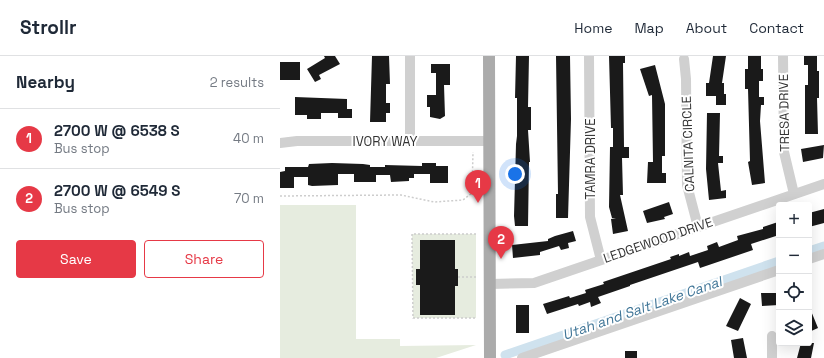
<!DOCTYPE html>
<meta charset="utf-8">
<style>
:root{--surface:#fff;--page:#f2f2f3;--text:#1f2937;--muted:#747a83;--line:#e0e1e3;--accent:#e63946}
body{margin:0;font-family:"Space Grotesk",sans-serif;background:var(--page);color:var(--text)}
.controls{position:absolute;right:12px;bottom:12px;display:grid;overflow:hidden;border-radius:4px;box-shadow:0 4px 16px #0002}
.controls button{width:36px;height:36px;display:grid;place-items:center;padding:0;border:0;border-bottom:1px solid var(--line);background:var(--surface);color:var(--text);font:20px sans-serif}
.you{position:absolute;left:235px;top:118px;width:14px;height:14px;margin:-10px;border:3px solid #fff;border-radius:50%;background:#1a73e8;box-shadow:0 0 0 6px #1a73e833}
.badge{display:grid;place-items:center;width:26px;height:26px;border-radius:50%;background:var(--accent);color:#fff;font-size:13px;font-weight:700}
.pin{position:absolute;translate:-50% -33px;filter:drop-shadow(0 1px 2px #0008)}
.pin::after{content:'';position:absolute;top:21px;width:14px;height:12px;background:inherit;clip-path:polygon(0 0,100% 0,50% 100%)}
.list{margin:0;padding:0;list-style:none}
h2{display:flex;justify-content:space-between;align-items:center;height:52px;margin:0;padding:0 16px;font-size:17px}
h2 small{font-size:13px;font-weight:400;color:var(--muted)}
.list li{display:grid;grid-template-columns:26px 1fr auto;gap:12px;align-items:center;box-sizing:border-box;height:60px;padding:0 16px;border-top:1px solid var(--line)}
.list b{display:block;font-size:15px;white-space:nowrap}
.list p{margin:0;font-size:13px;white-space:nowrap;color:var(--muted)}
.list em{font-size:13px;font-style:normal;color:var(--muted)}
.actions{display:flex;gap:8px;padding:12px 16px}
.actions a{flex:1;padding:9px 0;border:1px solid var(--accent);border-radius:4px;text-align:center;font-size:14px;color:var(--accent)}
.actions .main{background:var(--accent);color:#fff}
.icon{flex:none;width:22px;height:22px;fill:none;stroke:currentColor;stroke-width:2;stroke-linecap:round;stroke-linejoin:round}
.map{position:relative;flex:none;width:544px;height:302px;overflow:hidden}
header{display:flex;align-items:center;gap:24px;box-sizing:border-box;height:56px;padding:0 20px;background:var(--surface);border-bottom:1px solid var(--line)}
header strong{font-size:19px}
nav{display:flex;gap:22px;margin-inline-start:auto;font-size:14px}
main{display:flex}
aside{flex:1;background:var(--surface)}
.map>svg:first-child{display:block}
.green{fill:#e6ecdf}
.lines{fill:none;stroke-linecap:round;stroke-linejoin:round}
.canal{stroke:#cfe2ee;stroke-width:9}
.building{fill:#1a1a1a}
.path{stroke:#cdcdcd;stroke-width:1.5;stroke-dasharray:2 2;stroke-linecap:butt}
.minor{stroke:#d0d0d0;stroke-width:10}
.major{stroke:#ababab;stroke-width:12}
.labels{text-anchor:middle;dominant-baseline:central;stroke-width:4;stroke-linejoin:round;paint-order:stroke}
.street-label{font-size:13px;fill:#333;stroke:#fff}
.water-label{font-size:14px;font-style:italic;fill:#3f7597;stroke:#fff}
</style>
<header>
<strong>Strollr</strong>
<nav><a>Home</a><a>Map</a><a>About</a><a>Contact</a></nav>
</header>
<main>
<aside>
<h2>Nearby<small>2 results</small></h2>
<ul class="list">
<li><span class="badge">1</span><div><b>2700 W @ 6538 S</b><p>Bus stop</p></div><em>40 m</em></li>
<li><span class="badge">2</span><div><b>2700 W @ 6549 S</b><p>Bus stop</p></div><em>70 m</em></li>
</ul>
<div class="actions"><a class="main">Save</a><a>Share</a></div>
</aside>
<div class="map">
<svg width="544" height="302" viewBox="0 0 544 302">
<rect width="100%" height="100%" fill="#fff"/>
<path class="green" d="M0,149H76V283H120V290L196,289L156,302H0Z
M132,178H196V262H133Z"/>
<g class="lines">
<path class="canal" d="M529,195L544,190
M225,299L499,205"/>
</g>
<path class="building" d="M44,0H55L60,8L39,19L41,23L35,26L27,13L45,2Z
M92,0H109L110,28H106V47H110V57H106V66H90Z
M236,0H249L248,51H251V74H248L250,106H249L248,170H235L234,160L236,88L237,80V42H235Z
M276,0H290L291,63L288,162H276V138H278Z
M329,0H345V7H343L344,91H349V102H342L343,139H340L348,175L333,178L331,163L336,162H332L329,151L330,91H333V72H331Z
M433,0H446L442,27H444V38H446V49H436V40H426V27H429Z
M468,0H481V13H483V25H479V41H484V49H481L480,65L485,127L472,129L468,106L470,105L468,33H465V13H468Z
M524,0H537V15H539V42H537L538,78H525V29H528V9H524Z
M0,6H20V24H0Z
M151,8H170V29H164L165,60L160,63L150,61V51H147V39H156V17H151Z
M375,9L385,48V100H382V117H386V127H367L368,106H373L372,39L369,40L360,13Z
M15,41L67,43V53H72V62H58V57H41V63H27V59H15Z
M427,57H440L439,100H443V107H438L441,135L446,134V142L429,144L426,113Z
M544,89L543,102L523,106L521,93Z
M142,107H156V110H168V127H150V118H134V122H129V125L111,126L110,119H96V126H74V118H58V129L32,130L28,129V121H14V132H0V116L5,115V111H28L29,108L52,107L83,108L90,109V111H105V109L142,110Z
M389,146L393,158L384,161L385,163L367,167L363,155Z
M544,153V167L529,171V157Z
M498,166L499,179L471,188L473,194L420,212L418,206L350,229V230L318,241L321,247L311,251L310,246L299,250L298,248L267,258L263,248L289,240L290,242L306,237L305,234L324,228L323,226L391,203L390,201L399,198V200L409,196L410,200L428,194L427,190L437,186L439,191L458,184L457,180L483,173V171Z
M293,175L296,185L288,187L289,192L281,194L279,190L260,196V199L233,202L232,189L268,185V183L275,180Z
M140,184H175V213H178V230H175V259H140V229H136V213H140Z
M481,237H499V249L482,250Z
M460,242L471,248L458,275L446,270Z
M236,249H249V277H236Z
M529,250L538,272L529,276Z
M463,282L467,302H454L451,284Z
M521,287H534L531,302H517Z
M345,295H357V302H345Z"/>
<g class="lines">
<path class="path" d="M0,140L121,139L154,146L183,144L192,137L193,96
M196,178H132L133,262H196
M178,221H196"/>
<path class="minor" d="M130,0V85
M309,0L310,161L321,204
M503,0L504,96L514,138
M404,3L406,23L407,129L418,171
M0,87L17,85H209
M529,203L544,198
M210,228L254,227L544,128
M492,280V302
M242,302L499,214"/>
<path class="major" d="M209,0L210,302"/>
</g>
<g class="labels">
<g class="street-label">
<text transform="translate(504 57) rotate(-91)">TRESA DRIVE</text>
<text x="105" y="85">IVORY WAY</text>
<text transform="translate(408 88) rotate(-92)">CALNITA CIRCLE</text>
<text transform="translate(310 103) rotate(-90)">TAMRA DRIVE</text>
<text transform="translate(378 184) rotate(-19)">LEDGEWOOD DRIVE</text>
</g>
<g class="water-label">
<text transform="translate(362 252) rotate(-19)">Utah and Salt Lake Canal</text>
</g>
</g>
</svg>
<div class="controls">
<button>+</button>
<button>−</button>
<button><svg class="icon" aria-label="locate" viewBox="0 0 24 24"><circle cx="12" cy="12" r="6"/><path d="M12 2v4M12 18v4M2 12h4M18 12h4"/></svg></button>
<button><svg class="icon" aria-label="layers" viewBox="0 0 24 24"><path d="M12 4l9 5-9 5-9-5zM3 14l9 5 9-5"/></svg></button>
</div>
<div class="you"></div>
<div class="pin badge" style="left:198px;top:147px">1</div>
<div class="pin badge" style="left:221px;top:203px">2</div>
</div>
</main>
